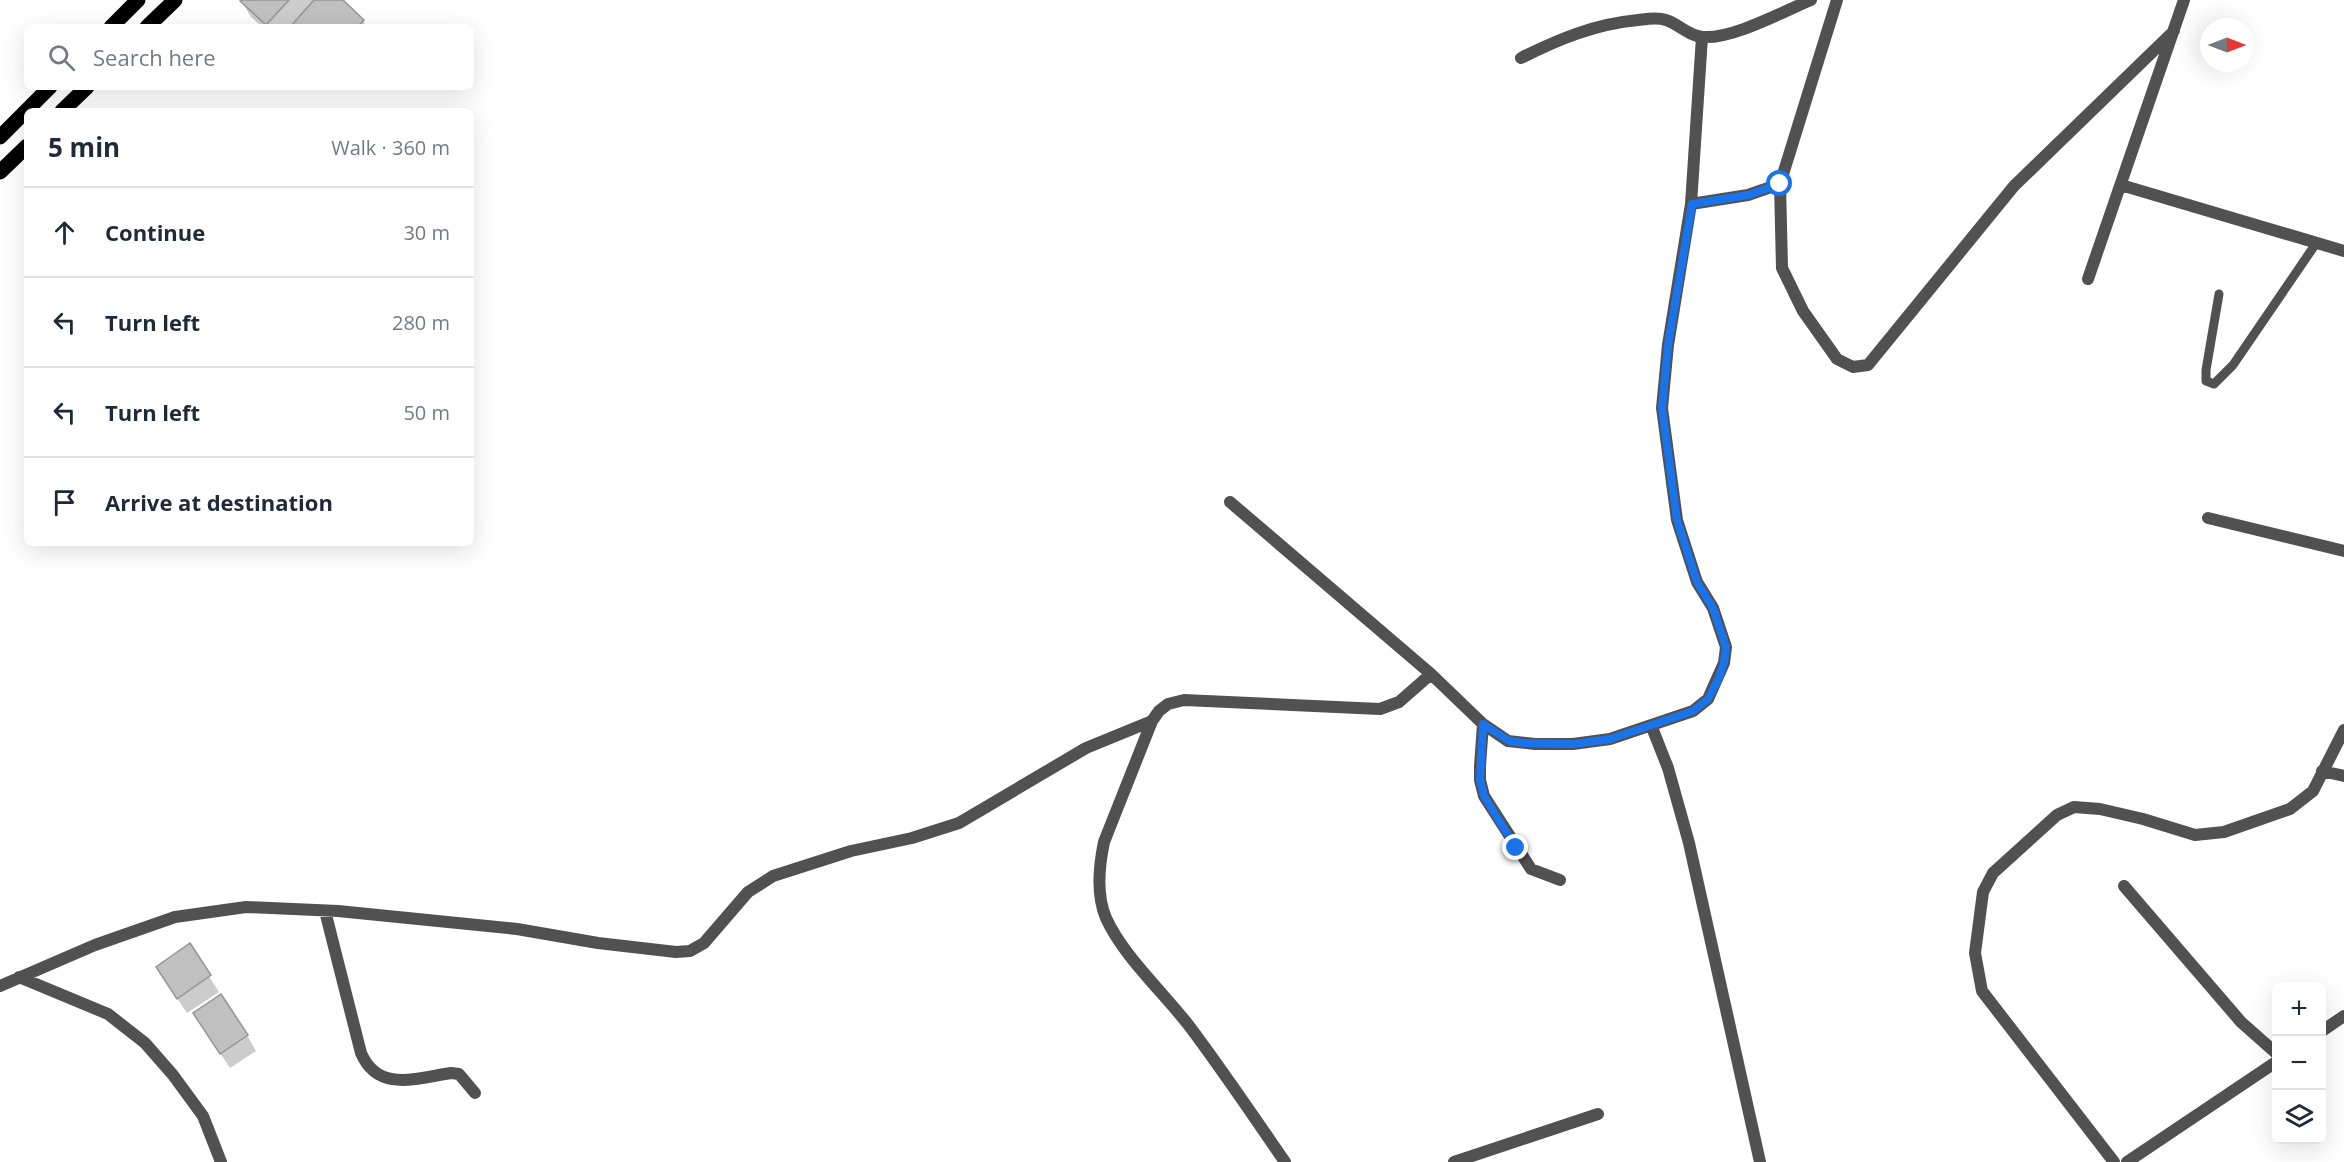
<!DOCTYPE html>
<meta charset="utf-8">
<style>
:root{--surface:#fff;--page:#f2f2f3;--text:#1f2937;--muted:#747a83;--line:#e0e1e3}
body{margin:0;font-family:"Open Sans",sans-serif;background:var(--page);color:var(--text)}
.controls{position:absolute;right:18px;bottom:18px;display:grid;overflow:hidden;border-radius:9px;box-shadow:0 6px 24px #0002}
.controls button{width:54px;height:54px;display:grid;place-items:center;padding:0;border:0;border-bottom:2px solid var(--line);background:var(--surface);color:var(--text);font:30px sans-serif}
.compass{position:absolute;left:2200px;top:18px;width:54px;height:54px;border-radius:50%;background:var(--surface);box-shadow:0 6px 24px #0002;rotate:90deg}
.stop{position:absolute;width:18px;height:18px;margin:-14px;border:4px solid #1a73e8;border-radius:50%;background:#fff}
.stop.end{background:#1a73e8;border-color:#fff;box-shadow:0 2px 6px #0008}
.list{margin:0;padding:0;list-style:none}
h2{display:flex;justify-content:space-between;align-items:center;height:78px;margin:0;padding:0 24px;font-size:26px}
h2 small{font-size:20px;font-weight:400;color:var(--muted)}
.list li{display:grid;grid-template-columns:39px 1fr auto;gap:18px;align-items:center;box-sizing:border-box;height:90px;padding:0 24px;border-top:2px solid var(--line)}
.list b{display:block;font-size:22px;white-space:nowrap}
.list em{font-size:20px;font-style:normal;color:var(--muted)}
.icon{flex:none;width:33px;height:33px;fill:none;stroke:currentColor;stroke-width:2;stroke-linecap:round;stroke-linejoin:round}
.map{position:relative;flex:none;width:2344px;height:1162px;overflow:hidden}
.search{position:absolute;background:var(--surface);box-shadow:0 6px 24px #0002;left:24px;top:24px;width:450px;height:66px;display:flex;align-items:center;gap:15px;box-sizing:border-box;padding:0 21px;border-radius:9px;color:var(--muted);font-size:22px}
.panel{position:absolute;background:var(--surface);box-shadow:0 6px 24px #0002;left:24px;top:108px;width:450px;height:438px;border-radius:9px}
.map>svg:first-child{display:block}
.shadow{fill:#0003}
.building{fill:#c0c0c0;stroke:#959595;stroke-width:1.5}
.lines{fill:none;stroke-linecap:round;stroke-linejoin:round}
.lane{stroke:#515151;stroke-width:9}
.street{stroke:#515151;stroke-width:12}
.primary{stroke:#000;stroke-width:15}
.route{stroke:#1a73e8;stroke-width:8}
</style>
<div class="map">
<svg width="2344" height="1162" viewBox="0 0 2344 1162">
<rect width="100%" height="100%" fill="#fff"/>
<path class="shadow" d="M244,0H340L363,21L367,27H262L251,17L242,2Z
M189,945L219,992L187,1013L167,983Z
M204,1029L247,1035L256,1051L230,1068Z"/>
<path class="building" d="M242,0H289L266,25L240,1Z
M314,0H343L364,20L358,27H290Z
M190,943L211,975L177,999L156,967Z
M221,994L248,1035L220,1054L193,1013Z"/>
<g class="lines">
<path class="lane" d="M2219,294L2206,370V381L2214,384L2233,365L2317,242"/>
<path class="street" d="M1837,0L1780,184L1782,268L1803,311L1837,359L1853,367L1868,365L2014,186L2174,31
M1521,58C1559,39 1595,24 1638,20C1647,19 1657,17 1666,20C1679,24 1688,36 1703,37C1733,39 1782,12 1811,0
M2121,185L2344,251
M1691,204L1748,195L1780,184
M2088,279L2184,0
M1230,502L1431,674L1483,724L1508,741L1535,744H1573L1610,739L1693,711L1708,699L1724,663L1726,647L1713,608L1697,582L1677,520L1662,408L1668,345L1691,204L1702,37
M2208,518L2344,551
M1483,724L1480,766V780L1484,796L1531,869L1560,880
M1651,725L1668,768L1689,843L1760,1162
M2322,771L2344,776
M2124,886L2241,1022L2276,1053
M325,911L361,1053C378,1093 417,1078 451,1073L459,1074L475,1093
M19,977L108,1014L145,1043L173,1075L203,1116L221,1162
M0,986L95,945L175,917L246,907L338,911L517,929L598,943L676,952L690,951L704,943L748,892L773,876L851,851L912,838L959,823L1086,748L1152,721
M2322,1031L2344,1016
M1285,1162C1254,1117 1223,1071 1190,1027C1165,994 1123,956 1106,918C1096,895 1099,866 1104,842L1152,721L1159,711L1168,704L1184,700L1380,709L1399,702L1431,674
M1454,1162L1598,1114
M2114,1162L1982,991L1975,953L1983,892L1993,873L2057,815L2074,807L2100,809L2143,819L2195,835L2224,832L2290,809L2313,791L2344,730
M2127,1162L2276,1062"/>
<path class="primary" d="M111,27L138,0
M147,27L175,0
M62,111L87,87
M0,137L50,87
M0,172L27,146"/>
</g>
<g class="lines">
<path class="route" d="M1516,848L1484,796L1480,780L1483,724L1509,741L1525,743L1573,744L1610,739L1693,711L1708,699L1718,680L1724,663L1726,647L1713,608L1697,582L1677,520L1662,408L1668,345L1692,204L1748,195L1780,184"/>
</g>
</svg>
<div class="controls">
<button>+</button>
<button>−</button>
<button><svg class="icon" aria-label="layers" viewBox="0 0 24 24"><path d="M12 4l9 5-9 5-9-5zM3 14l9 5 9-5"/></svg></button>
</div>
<svg class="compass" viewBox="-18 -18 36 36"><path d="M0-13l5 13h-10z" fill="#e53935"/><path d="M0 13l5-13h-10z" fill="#747a83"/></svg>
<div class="stop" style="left:1780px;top:184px"></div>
<div class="stop end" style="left:1516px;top:848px"></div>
<div class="search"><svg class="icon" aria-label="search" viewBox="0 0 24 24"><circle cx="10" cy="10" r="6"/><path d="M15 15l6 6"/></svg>Search here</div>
<section class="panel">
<h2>5 min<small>Walk · 360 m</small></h2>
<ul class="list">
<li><svg class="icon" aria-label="ahead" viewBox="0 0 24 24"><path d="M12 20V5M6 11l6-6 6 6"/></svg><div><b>Continue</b></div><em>30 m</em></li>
<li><svg class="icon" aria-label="left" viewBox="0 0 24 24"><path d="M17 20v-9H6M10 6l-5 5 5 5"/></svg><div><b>Turn left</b></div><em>280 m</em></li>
<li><svg class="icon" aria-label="left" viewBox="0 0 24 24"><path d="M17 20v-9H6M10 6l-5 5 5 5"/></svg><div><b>Turn left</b></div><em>50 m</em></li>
<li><svg class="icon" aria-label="arrive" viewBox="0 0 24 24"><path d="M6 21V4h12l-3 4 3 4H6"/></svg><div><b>Arrive at destination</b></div></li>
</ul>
</section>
</div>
